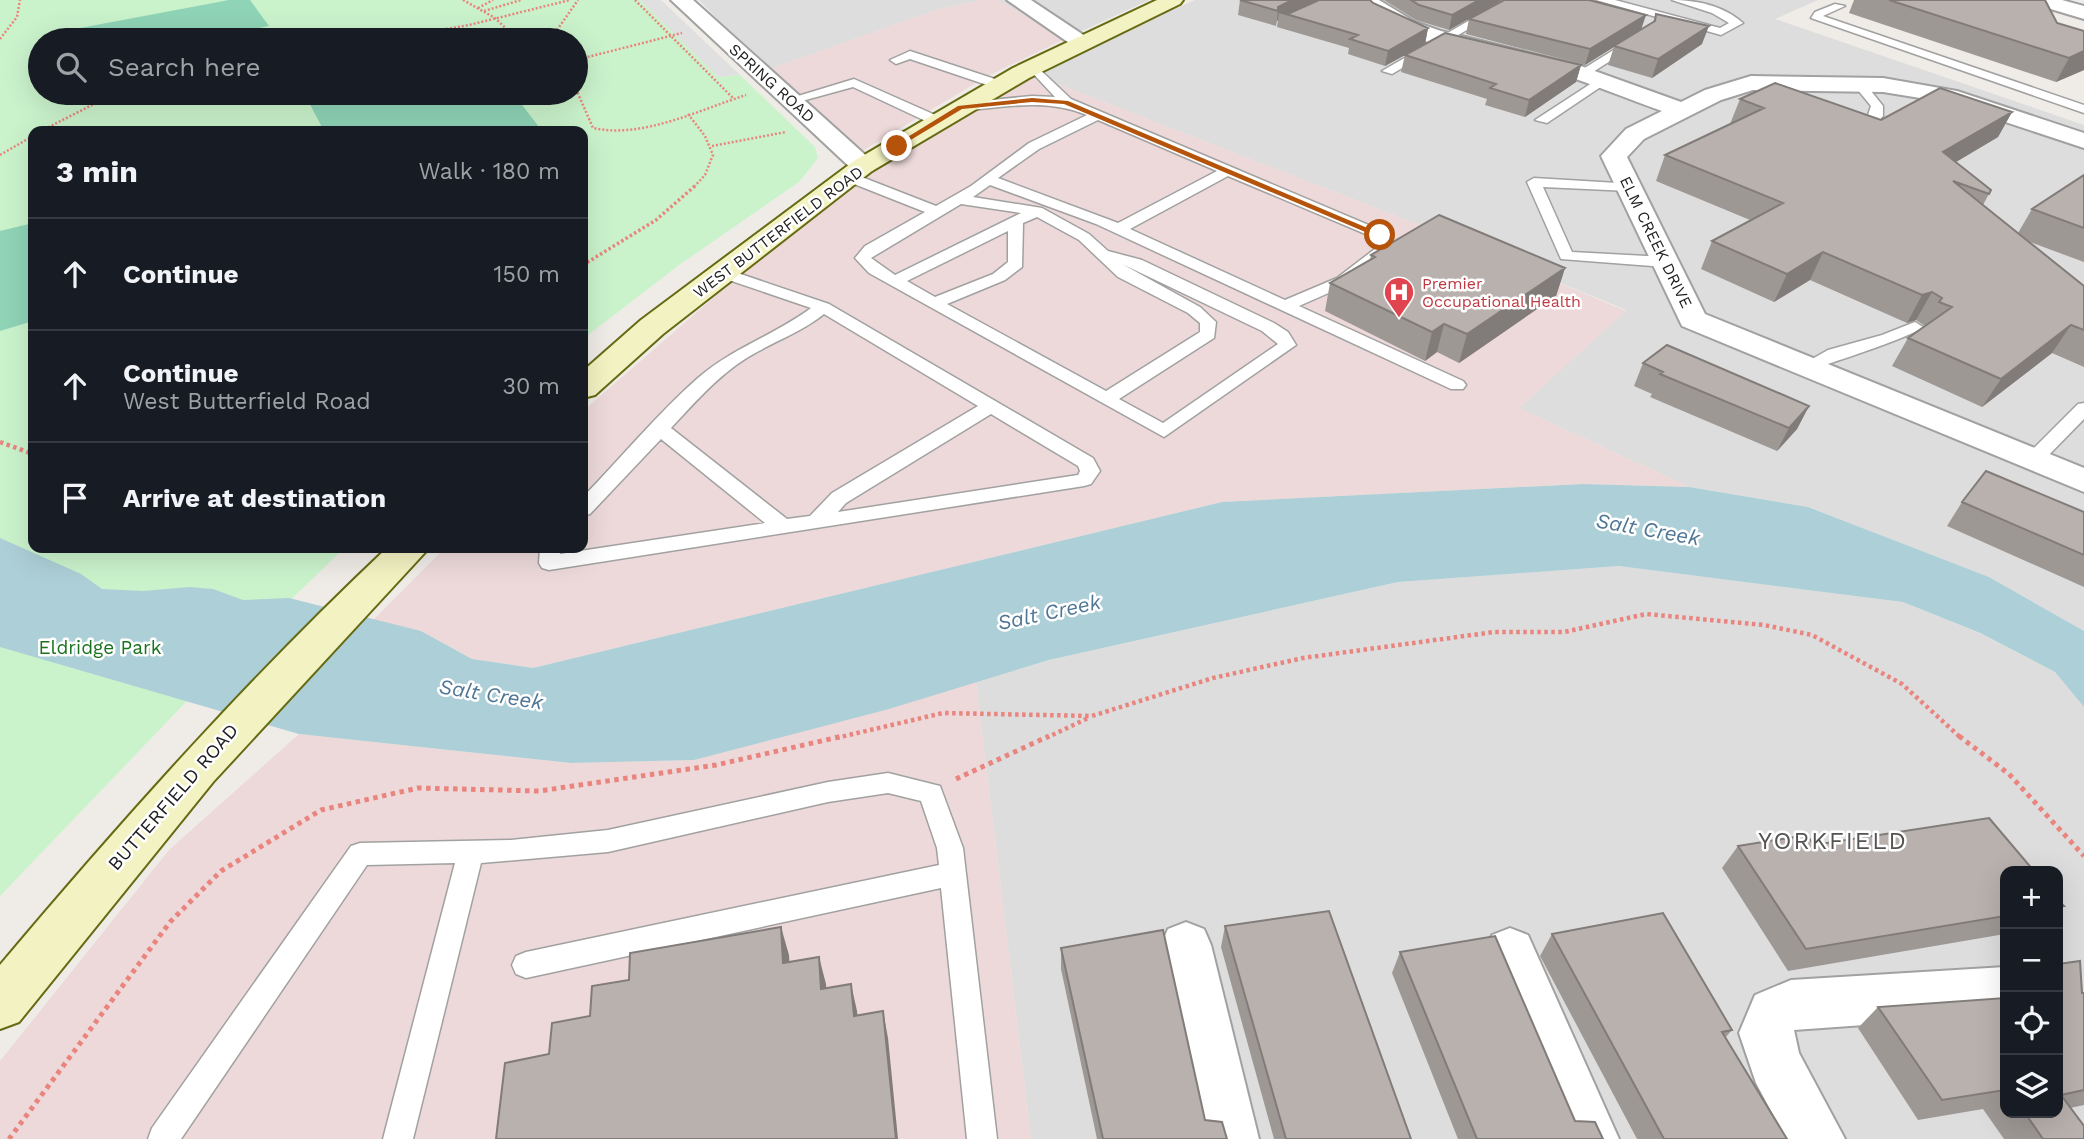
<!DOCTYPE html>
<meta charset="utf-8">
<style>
:root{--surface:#171b24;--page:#242831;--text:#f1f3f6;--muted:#9ea1a6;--line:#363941}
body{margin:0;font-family:"Work Sans",sans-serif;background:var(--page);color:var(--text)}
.controls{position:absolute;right:21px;bottom:21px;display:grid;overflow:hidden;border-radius:14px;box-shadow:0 7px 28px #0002}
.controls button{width:63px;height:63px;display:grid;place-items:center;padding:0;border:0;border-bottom:2px solid var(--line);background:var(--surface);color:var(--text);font:35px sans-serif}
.stop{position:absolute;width:21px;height:21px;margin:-16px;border:5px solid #b45309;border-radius:50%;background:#fff}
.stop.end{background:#b45309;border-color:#fff;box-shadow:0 2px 7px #0008}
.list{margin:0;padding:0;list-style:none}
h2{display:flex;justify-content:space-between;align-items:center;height:91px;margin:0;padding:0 28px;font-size:30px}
h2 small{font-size:23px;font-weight:400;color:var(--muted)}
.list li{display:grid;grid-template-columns:46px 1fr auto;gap:21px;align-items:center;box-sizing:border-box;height:112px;padding:0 28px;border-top:2px solid var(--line)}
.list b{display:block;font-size:26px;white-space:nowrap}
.list p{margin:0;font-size:23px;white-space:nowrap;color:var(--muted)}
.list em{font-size:23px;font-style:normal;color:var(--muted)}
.icon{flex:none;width:38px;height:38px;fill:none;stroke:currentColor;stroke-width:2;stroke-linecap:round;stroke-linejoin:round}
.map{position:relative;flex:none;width:2084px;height:1139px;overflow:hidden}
.search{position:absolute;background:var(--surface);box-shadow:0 7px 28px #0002;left:28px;top:28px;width:560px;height:77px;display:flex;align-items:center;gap:18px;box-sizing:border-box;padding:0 24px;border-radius:38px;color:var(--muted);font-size:26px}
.panel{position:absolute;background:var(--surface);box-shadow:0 7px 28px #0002;left:28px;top:126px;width:560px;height:427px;border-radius:14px}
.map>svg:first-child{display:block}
.residential{fill:#dedddd;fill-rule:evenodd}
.commercial{fill:#edd9d9}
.park{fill:#caf3cc;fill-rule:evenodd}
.pitch{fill:#8fd4b7}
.parking{fill:#e0e0e0}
.water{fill:#adcfd7}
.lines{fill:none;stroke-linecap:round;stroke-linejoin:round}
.service-casing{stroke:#a1a1a1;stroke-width:3}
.minor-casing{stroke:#a1a1a1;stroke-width:4}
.tertiary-casing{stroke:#a1a1a1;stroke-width:4}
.secondary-casing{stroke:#656a13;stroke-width:4}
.path-far3{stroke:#e9857e;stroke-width:2.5;stroke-dasharray:2 2;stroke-linecap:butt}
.path-far2{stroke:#e9857e;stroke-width:3.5;stroke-dasharray:2.5 2.5;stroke-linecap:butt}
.path-far1{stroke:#e9857e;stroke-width:4.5;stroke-dasharray:3.5 3.5;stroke-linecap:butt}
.path{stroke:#e9857e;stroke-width:5;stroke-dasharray:4.5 4.5;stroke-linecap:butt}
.service{fill:#fff;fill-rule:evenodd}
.minor{fill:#fff;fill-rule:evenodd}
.tertiary{fill:#fff;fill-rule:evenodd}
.secondary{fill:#f2f2c2;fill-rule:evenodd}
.wall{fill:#9e9895}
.shaded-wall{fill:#817c79}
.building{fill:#b8b1ad;stroke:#817c79;stroke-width:2}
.route{fill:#b45309}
.labels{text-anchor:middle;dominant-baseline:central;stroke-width:5;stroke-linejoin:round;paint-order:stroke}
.far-street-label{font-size:16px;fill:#202020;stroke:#fff}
.far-health-label{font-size:16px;fill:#be3a42;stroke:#fff;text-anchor:start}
.park-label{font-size:19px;fill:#1a721d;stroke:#fff}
.street-label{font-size:19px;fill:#202020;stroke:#fff}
.water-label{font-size:21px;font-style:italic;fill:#507695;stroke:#fff}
.near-neighbourhood-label{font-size:24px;letter-spacing:2px;fill:#535353;stroke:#fff}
</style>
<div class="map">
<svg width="2084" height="1139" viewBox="0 0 2084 1139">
<rect width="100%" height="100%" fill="#efece7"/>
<path class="residential" d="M699,0H982L936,10L767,70Z
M997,0H1149L1067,38Z
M1195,0H1818L1775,19L2084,125V631L1989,577L1808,507L1689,487L1519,408L1626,310L1425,227L1032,74Z
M1620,566L1903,602L1979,633L2055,672L2084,707V1139H1031L976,682L1049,660L1398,582ZM2005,871H2058V1113H2005Z"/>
<path class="commercial" d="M982,0H997L1067,38L988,76L862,151L767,70L936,10Z
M1032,74L1425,227L1626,311L1519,408L1689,487L1583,484L1222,502L533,668L472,659L421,631L373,620L445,548H583V411L758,259L874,172L957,116Z
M976,682L1031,1139H0V1061L169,850L299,734L571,763L694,760Z"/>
<path class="park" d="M0,0H640L718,77L740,75L815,147L818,158L799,182L679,265L583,339V131H33V548H344L186,702L0,896ZM40,40H576V93H40Z"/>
<path class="pitch" d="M229,0H250L269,26L196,40H78L75,29Z
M304,93H513L542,131H324Z
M33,223V321L0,331V231Z"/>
<path class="parking" d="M640,0H661L740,75L718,77Z"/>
<path class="water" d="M1583,484L1689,487L1808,507L1989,577L2084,631V707L2055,672L1980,633L1903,602L1619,566L1398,582L1049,660L889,709L694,760L571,763L299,734L0,647V538L81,574L102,589L143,591L190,587L213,589L243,600L289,598L421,631L472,659L533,668L1222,502Z"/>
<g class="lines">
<g class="service-casing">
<path id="service" d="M1596,0H1615L1720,28L1729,23L1712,13L1672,0C1697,0 1724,6 1743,23L1721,35Z
M1835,4L1845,6L1823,16L2084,105V113L1811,18L1815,12Z
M1489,9L1499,11L1392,74L1382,71Z
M1636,36L1642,40L1640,42L1585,77L1575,74Z
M910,51L1004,82L1006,85L996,88L910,59L896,64L890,60Z
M1033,63L1071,99L1385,232L1396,246L1393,249L1349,284L1299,306L1463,381L1466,385L1463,389H1451L1096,224L990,185L973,197L1042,208L1089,234L1108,251L1142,260L1274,323L1288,332L1296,345L1164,437L869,273L855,258L865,246L925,212L844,180V174H854L936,206L971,186L1029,143L1087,115C1046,98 1004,107 961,111L955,107L961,103L1032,96L1055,97L1027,67ZM1098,120L1217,171L1118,223L998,178L1039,149ZM1228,176L1375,238L1380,245L1337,278L1285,300L1130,229ZM961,204L1021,213L895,275L871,258ZM1037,217L1079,240L1118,277L1188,313L1200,323V332L1106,391L947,304L1005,280L1022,267L1023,223ZM1008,231V262L993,274L935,297L907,281ZM1122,264L1262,331L1278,344L1163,423L1119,399L1214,338L1216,322L1200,307Z
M854,79L942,118L944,121L932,124L853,87L791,104L785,100Z
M1598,79L1608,82L1547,123L1535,120Z
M1855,81H1863L1883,106V116L1875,125H1848L1841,121L1848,117L1867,118L1871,106L1853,84Z
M1534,178L1634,184V190L1629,191L1543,187L1572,252L1665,257L1673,262L1665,267L1561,259L1527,182Z
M723,268L829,304L1093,458L1100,471L1091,484L1084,486L549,570L542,568L539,563L540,548H560V554L765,523L661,439L590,514L583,516V497C621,458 657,414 698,378C732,348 775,335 811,308L717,276L715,273ZM824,314L978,406L832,493L810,516L787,519L671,428C697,400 723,370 757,352C780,339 803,331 824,314ZM991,414L1078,466L1080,471L1078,475L838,512L846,503Z
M1915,322L1923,327C1917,335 1808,372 1801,371L1798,367L1828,350L1882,335Z
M2084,403V419L2040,464H2026L2023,460L2026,456L2078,404Z
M888,773L940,786L963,848L997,1139H967L941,888L526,978L516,974L512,965L516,956L526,952L939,865L937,848L921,801L888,793L828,802L608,852L481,863L413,1139H383L455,863L367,865L181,1139H148L152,1128L351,846L360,843L511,840L608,830L828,782Z"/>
</g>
<g class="minor-casing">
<path id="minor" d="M1007,0H1031L1094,42L1083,48L1075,47Z
M1356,0H1379L1415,22L1441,31L1578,65L1681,102L1705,90L1751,76L1883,78L1957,91L2084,133V148L1945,102L1883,92L1753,90L1721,100L1644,139L1627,157L1705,314L2084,468V492L1682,326L1601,156L1626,129L1662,111C1628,99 1595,85 1561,74C1508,59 1388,46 1356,0Z
M2031,0H2062L2084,6V19L2034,4Z
M1186,922L1204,929L1211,945L1259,1139H1203L1161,945L1168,929Z
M1510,928L1528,935L1619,1139H1563L1485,951L1492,935Z
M2005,967V1015L1794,1030L1799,1053L1845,1139H1786L1756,1083L1739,1033L1755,995L1791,980Z"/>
</g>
<g class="tertiary-casing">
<path id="tertiary" d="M671,0H693L872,161L876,166L872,171H854Z"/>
</g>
<g class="secondary-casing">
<path id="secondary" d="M1157,0H1183L1180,4L1029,78L872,171L663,334L595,395L583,398V371L641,320L854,161L1013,68Z
M387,548H429L213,782L19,1022L0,1029V965C123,819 249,678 387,548Z"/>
</g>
<path class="path-far3" d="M463,0L495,18L518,40
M635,0L734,99
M478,8L493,0
M484,11L521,0
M0,39L17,17L20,0
M383,40L469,25L570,0
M550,40L578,0
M576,60L682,33
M576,89L593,128C642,139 699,110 746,95
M688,114L705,136L713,155L705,175L695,186
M41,131L92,105L127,93
M712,146L786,132
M0,155L33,136"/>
<path class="path-far2" d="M583,265L656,220L696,185"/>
<path class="path-far1" d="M0,442L33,454
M836,738L943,713L1092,716L1213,678L1303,658L1494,632H1564L1646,614L1764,625L1812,635L1902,684L1961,738
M1046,738L1088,718"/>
<path class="path" d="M1959,736L2009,774L2084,856
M956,779L1049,736
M9,1139L170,922L221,871L321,810L418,788L539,791L716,765L843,736"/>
<use href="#service" class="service"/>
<use href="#minor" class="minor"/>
<use href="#tertiary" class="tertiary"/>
<use href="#secondary" class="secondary"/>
</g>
<path class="wall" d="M1240,0L1373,3L1428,28L1425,44L1385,66L1348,54L1349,48L1277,27L1278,20L1277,21L1276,26L1238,15Z
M1384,0H1502L1449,30L1416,20Z
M1854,0H2045L2057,23L2084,31V70L2056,82L1849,13Z
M1656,14L1702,44L1652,78L1608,65L1614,47L1585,65L1466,34L1469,19L1641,29L1653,22Z
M1405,55L1581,65L1576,82L1525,117L1485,105L1487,99L1401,72Z
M1740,99L1881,120L2012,112L1998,137L1956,162L1991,190L1983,205L2018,233L2032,209L2084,175V262L2027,241L2084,286V367L2052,353L1982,407L1892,366L1908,338L1925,326L1916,320L1907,323L1810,280L1774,302L1701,269L1712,241L1750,220L1656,181L1665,155L1730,124Z
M1371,255L1565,268L1556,296L1459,363L1437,352L1425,361L1325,311L1330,283L1370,260Z
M1643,363L1809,406L1797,429L1777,451L1650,397L1652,394L1634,386Z
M1962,502L2084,512V587L1947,526Z
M1814,845L2005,871V934L1788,971L1722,868L1738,846Z
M1225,926L1411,1139H1274L1221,947Z
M1552,934L1732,1030L1725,1038L1787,1139H1637L1540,956Z
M1061,948L1205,1120L1227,1139H1097L1061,969Z
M1400,952L1575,1121L1603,1139H1458L1392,973Z
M2082,993H2084V1105L2070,1108L2084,1139H2004L1983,1109L1918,1120L1858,1028L1878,1007L2005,998V1113H2058Z"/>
<path class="shaded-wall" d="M1292,0H1320L1290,15L1279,12L1278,20L1277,21L1278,7Z
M1479,0H1502L1449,30L1452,15Z
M1646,15L1641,30L1585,65L1590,49Z
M1709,26L1702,44L1652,78L1658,59Z
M1428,28L1425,44L1385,66L1388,51Z
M2084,51V70L2056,82L2069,58Z
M1581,65L1576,82L1525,117L1529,100Z
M2012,112L1998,137L1929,178L1943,152Z
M1823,252L1810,280L1774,302L1787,274Z
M1565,268L1556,296L1459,363L1467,334Z
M1932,292L1916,320L1907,323L1922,295Z
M1444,324L1437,352L1425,361L1432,332Z
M2071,325L2052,353L1982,407L2001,379Z
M1809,406L1797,429L1777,451L1789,428Z
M781,927L789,955L791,990L783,963Z
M819,957L826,984L828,1016L821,989Z
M851,984L857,1011L860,1043L854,1016Z
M883,1011L888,1038L898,1139H896Z"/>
<path class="building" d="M1240,0H1292L1278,7V11Z
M1319,0H1370L1373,3L1428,28L1388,51L1350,39L1358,35L1279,12L1290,13Z
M1411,0H1479L1452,15L1419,5Z
M1504,0H1589L1646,15L1590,49L1469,19Z
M1889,0H2045L2057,23L2084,31V51L2069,58Z
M1656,14L1709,26L1658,59L1614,46L1655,21Z
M1445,33L1581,65L1529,100L1490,88L1496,84L1405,55Z
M1775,83L1881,120L1940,88L2012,112L1943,152L1991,190L1989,194L1953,181L2084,286V330L2071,325L2001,379L1908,338L1952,307L1939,302L1942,298L1932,292L1922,295L1823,252L1787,274L1712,241L1783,203L1665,155L1764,108L1740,99Z
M2084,175V228L2032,209Z
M1439,215L1565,268L1467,334L1444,324L1432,332L1330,283L1375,257L1371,255Z
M1667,345L1809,406L1789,428L1660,374L1663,372L1643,363Z
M1986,471L2084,512V555L1962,502Z
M1989,818L2034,871H2005V916L1806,949L1738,846L1807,835L1814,845Z
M2058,900L2064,906L2058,907Z
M1329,911L1411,1139H1286L1225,926Z
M1663,913L1732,1030L1722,1032L1787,1139H1664L1552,934Z
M781,927L783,963L819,957L821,989L851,984L854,1016L883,1011L896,1139H496L505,1063L549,1054L552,1023L590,1016L592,986L629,980L630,953Z
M1163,930L1205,1120L1222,1122L1227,1139H1103L1061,948Z
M1495,936L1575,1121L1595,1122L1603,1139H1477L1400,952Z
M2080,961L2082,993H2084V1090L2061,1095L2084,1126V1139H2043L2025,1113H2058V964Z
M2005,998V1090L1942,1100L1878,1007Z"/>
<path class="route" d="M1032,98L1068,101L1384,235L1377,237L1064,104L1032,102L962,109L899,147L893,146L958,106Z"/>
<defs>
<g id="hospital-pin" transform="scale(1.575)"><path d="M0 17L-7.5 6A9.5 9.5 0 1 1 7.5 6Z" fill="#e0444e" stroke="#fff"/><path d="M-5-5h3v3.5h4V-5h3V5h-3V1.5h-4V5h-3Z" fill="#fff"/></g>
</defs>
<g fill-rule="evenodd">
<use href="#hospital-pin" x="1399" y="292"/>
</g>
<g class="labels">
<g class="far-street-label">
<text transform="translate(772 83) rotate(42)">SPRING ROAD</text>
<text transform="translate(778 232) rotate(-37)">WEST BUTTERFIELD ROAD</text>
<text transform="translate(1656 242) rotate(64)">ELM CREEK DRIVE</text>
</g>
<g class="far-health-label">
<text x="1422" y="283">Premier<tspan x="1422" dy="18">Occupational Health</tspan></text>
</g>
<g class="park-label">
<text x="100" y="647">Eldridge Park</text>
</g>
<g class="street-label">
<text transform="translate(173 797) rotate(-49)">BUTTERFIELD ROAD</text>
</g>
<g class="water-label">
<text transform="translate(1648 529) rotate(10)">Salt Creek</text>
<text transform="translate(1049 612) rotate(-12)">Salt Creek</text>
<text transform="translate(491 694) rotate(9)">Salt Creek</text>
</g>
<g class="near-neighbourhood-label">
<text x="1833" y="841">YORKFIELD</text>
</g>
</g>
</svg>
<div class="controls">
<button>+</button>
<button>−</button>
<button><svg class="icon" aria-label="locate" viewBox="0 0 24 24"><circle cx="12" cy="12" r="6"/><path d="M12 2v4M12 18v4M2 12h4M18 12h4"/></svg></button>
<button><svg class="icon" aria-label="layers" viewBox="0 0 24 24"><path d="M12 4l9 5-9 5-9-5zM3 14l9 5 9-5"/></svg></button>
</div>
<div class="stop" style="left:1380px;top:235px"></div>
<div class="stop end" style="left:897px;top:146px"></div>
<div class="search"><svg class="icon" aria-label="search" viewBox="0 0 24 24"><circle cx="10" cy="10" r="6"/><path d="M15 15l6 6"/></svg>Search here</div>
<section class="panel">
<h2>3 min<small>Walk · 180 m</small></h2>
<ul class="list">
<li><svg class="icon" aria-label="ahead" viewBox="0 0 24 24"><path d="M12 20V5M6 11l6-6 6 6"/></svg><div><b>Continue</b></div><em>150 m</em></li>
<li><svg class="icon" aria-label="ahead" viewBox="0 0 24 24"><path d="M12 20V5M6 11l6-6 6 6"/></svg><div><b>Continue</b><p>West Butterfield Road</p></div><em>30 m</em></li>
<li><svg class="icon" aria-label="arrive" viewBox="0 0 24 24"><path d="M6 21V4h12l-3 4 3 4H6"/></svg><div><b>Arrive at destination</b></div></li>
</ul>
</section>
</div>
